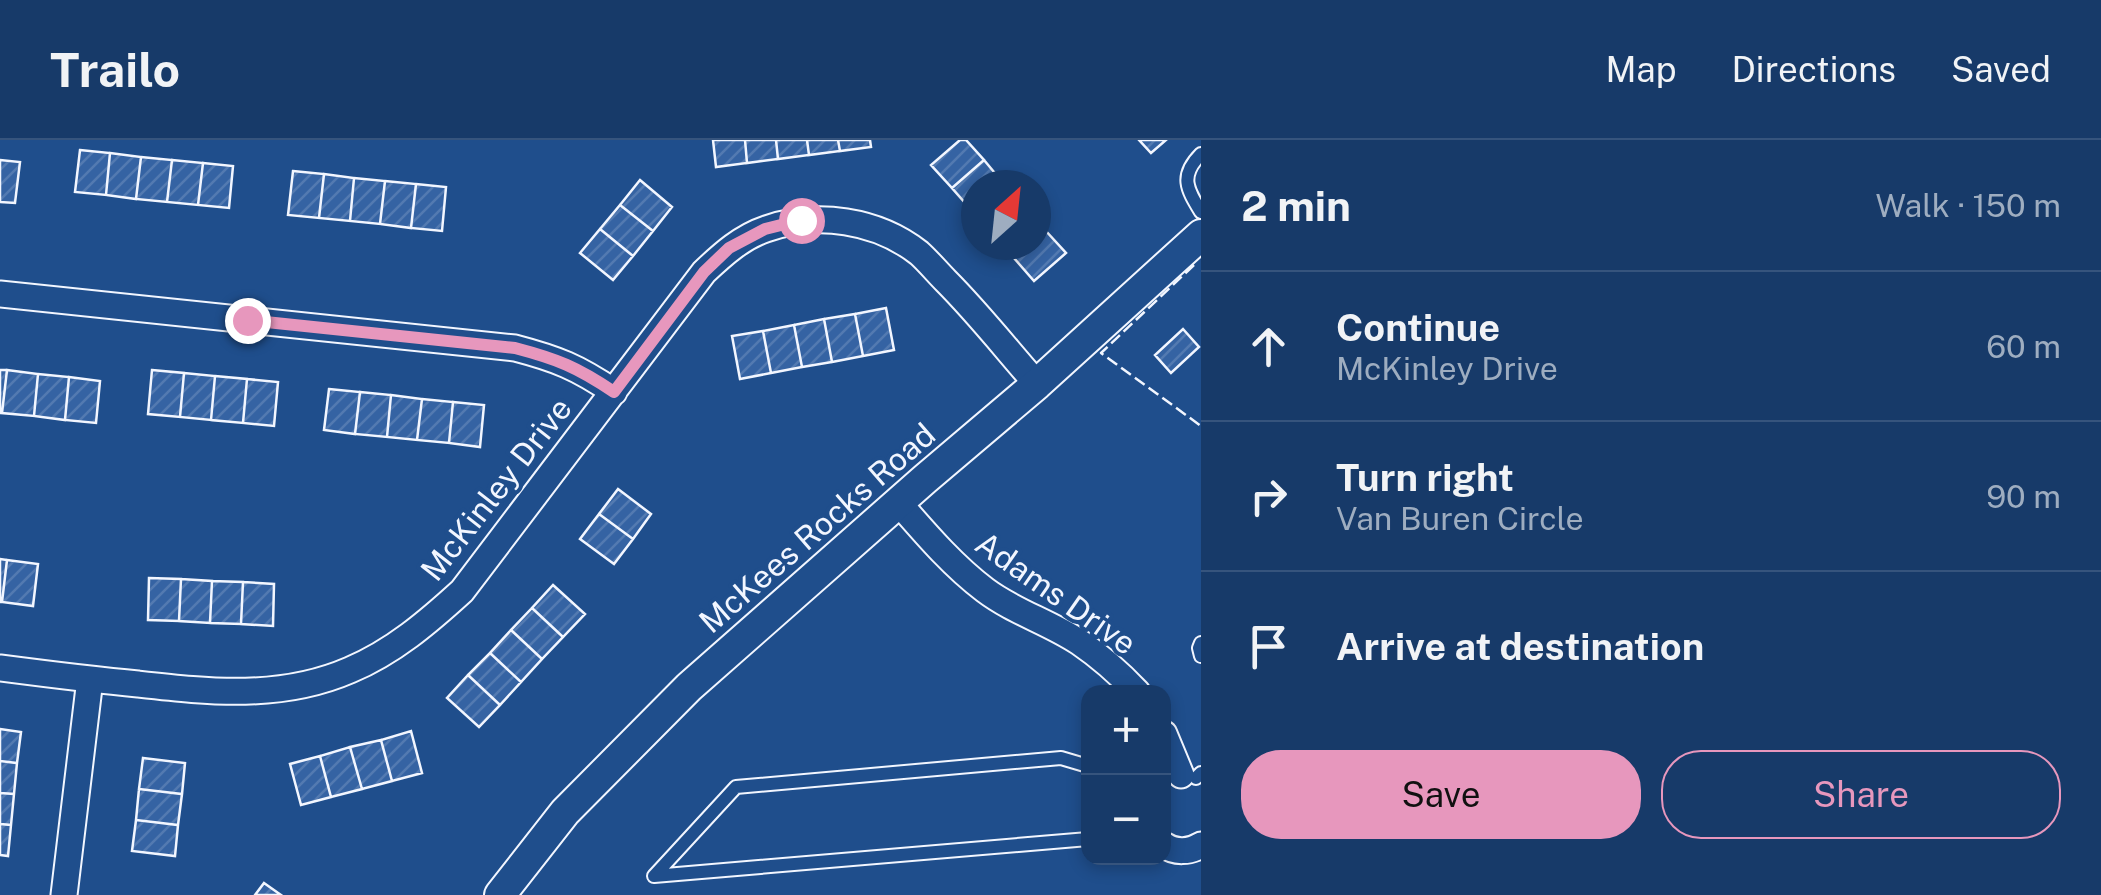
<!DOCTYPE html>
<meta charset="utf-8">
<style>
:root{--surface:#173a69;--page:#244571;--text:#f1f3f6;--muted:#9eadc0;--line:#36547d;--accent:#e797bd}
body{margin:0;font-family:"Public Sans",sans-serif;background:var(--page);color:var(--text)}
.controls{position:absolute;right:30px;bottom:30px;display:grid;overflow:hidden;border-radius:20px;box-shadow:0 5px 15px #0003}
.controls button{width:90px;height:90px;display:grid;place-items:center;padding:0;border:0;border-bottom:2px solid var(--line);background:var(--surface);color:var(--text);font:50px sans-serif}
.compass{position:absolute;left:961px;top:30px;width:90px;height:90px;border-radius:50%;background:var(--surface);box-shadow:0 5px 15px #0003;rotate:27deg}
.stop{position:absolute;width:30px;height:30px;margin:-22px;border:8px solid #e797bd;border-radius:50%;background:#fff}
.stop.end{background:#e797bd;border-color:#fff;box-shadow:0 2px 10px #0008}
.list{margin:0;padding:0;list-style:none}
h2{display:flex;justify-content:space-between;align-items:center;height:130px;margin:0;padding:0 40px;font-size:42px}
h2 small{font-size:32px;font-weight:400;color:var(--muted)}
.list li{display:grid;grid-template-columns:65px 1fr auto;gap:30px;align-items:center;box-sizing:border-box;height:150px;padding:0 40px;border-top:2px solid var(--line)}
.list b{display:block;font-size:38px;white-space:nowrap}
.list p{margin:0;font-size:32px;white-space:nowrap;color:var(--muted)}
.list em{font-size:32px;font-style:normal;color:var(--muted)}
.actions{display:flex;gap:20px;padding:30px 40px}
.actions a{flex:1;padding:22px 0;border:2px solid var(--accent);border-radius:40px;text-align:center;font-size:35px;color:var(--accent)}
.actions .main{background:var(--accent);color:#111}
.icon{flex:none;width:55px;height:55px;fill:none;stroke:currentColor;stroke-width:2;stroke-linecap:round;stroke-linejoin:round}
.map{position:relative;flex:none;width:1201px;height:755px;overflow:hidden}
header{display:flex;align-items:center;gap:60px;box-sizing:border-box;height:140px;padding:0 50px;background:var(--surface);border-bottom:2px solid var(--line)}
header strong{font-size:48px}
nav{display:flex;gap:55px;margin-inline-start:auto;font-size:35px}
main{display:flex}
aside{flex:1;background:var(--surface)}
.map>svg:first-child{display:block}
.building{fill:url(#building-hatch);stroke:#f2f6ff;stroke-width:2.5}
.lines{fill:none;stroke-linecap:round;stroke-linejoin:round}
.service-casing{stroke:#f2f6ff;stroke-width:16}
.minor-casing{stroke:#f2f6ff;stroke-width:29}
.tertiary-casing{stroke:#f2f6ff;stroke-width:34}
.service{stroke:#1f4e8c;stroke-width:12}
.minor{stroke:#1f4e8c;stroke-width:25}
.tertiary{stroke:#1f4e8c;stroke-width:30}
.fence{stroke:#f2f6ff;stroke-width:2.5;stroke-dasharray:12 5;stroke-linecap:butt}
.route{stroke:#e797bd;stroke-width:12}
.labels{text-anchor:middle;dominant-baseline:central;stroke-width:8;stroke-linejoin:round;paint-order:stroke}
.street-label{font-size:32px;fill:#f2f6ff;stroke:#1f4e8c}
</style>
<header>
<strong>Trailo</strong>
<nav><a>Map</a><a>Directions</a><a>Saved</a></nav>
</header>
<main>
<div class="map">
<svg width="1201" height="755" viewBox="0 0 1201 755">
<defs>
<pattern id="building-hatch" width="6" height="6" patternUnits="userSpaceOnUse" patternTransform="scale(2.5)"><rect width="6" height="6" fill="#3563a3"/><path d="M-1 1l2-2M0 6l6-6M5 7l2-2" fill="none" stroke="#537ab1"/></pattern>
</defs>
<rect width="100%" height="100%" fill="#1f4e8c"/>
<path class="building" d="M713,0H745L747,23L716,27Z
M745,0H776L778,19L747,23Z
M776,0H807L809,15L778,19Z
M807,0H838L840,11L809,15Z
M838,0H870L871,7L840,11Z
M960,0H966L984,20L952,48L931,25Z
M1139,0H1166L1151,13Z
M80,10L110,13L106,55L75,52Z
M110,13L141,17L136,59L106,55Z
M141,17L172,20L167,62L136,59Z
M0,20L20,22L15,63L0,62Z
M172,20L203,23L198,65L167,62Z
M984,20L1004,44L976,45V69L973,72L952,48Z
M203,23L233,26L229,68L198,65Z
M293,31L324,34L319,78L288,75Z
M324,34L354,38L350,81L319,78Z
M354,38L385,41L380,84L350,81Z
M640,40L672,67L653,91L620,65Z
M385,41L416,44L411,88L380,84Z
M416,44L446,47L442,91L411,88Z
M620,65L653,91L633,116L600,89Z
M600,89L633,116L613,140L580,113Z
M1045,90L1066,113L1034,141L1014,118L1029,105H1036V99Z
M1002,105H1029L1014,118Z
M886,168L894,210L863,216L855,174Z
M855,174L863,216L832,222L824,179Z
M824,179L832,222L802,227L794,185Z
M794,185L802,227L771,233L763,191Z
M1183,189L1199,207L1171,233L1155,215Z
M763,191L771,233L740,239L732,196Z
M0,230H7L2,273H0Z
M7,230L38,234L34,276L2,273Z
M152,230L184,233L180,277L148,274Z
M184,233L215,236L211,280L180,277Z
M38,234L69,237L65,280L34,276Z
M215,236L247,239L243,283L211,280Z
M69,237L100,241L96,283L65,280Z
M247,239L278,242L274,286L243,283Z
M329,249L360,252L355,294L324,290Z
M360,252L391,255L387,297L355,294Z
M391,255L422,259L417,300L387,297Z
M422,259L453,262L449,303L417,300Z
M453,262L484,265L480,307L449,303Z
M618,349L651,374L633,399L599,374Z
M599,374L633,399L614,424L580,399Z
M0,419L7,420L2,462H0Z
M7,420L38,424L33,466L2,462Z
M149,438L181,439L179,481L148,480Z
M181,439L212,441L210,483L179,481Z
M212,441L243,442L241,484L210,483Z
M243,442L274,444L273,486L241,484Z
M553,445L585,474L563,497L532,468Z
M532,468L563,497L542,519L511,490Z
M511,490L542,519L521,542L490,513Z
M490,513L521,542L500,565L468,535Z
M468,535L500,565L479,587L447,558Z
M0,589L21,592L17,623L0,621Z
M411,591L422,633L392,641L381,600Z
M381,600L392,641L362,649L350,607Z
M350,607L362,649L331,657L320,616Z
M320,616L331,657L301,665L290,624Z
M143,618L185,623L182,654L139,649Z
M0,621L17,623L14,654L0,653Z
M139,649L182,654L178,685L136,680Z
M0,653L14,654L11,685L0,684Z
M136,680L178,685L175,716L132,711Z
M0,684L11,685L8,716L0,715Z
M264,743L281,755H255Z"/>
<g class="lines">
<g class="service-casing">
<path id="service" d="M1201,14C1179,36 1187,49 1201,72
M1201,503L1199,508L1201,516
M1088,626L1061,618L736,647L654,736L1088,699
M1196,638L1201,633"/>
</g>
<g class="minor-casing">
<path id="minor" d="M0,154L515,208C557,219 577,227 614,252
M898,362C925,393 952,425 985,450C1014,472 1049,482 1079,502C1101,517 1119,533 1137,552
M0,528C46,534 92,540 138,544C210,552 281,560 350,530C393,512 428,482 462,451L704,132C723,114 742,97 766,89C817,71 877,80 919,113C928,121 937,132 946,141C978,173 1007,210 1037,244
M1164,594L1181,635
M1164,705C1175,713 1190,712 1201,705
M64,755L90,539"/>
</g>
<g class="tertiary-casing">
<path id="tertiary" d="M500,755L565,672L689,547L925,339L1037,244L1201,95"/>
</g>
<use href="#service" class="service"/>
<use href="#minor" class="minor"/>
<use href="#tertiary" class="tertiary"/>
<path class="fence" d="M1194,125L1101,213L1201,286"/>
</g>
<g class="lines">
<path class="route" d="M247,180L515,208C557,219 577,227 614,252L704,132L729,108L765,89L801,80"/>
</g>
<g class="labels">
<g class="street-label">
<text transform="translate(496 349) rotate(-52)">McKinley Drive</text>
<text transform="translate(817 388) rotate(-41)">McKees Rocks Road</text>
<text transform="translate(1056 453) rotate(35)">Adams Drive</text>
</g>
</g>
</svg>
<div class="controls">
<button>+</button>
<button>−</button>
</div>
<svg class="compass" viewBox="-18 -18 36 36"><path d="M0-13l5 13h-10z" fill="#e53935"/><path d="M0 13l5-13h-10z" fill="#9eadc0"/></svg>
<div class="stop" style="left:801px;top:80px"></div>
<div class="stop end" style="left:247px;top:180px"></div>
</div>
<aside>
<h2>2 min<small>Walk · 150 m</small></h2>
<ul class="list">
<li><svg class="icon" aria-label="ahead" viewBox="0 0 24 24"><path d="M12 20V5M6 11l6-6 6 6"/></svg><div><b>Continue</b><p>McKinley Drive</p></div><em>60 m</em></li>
<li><svg class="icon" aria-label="right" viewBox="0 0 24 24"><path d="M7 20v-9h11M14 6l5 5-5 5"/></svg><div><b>Turn right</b><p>Van Buren Circle</p></div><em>90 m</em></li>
<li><svg class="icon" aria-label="arrive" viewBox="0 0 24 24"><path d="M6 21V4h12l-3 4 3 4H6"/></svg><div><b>Arrive at destination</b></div></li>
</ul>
<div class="actions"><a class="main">Save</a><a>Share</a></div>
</aside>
</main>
